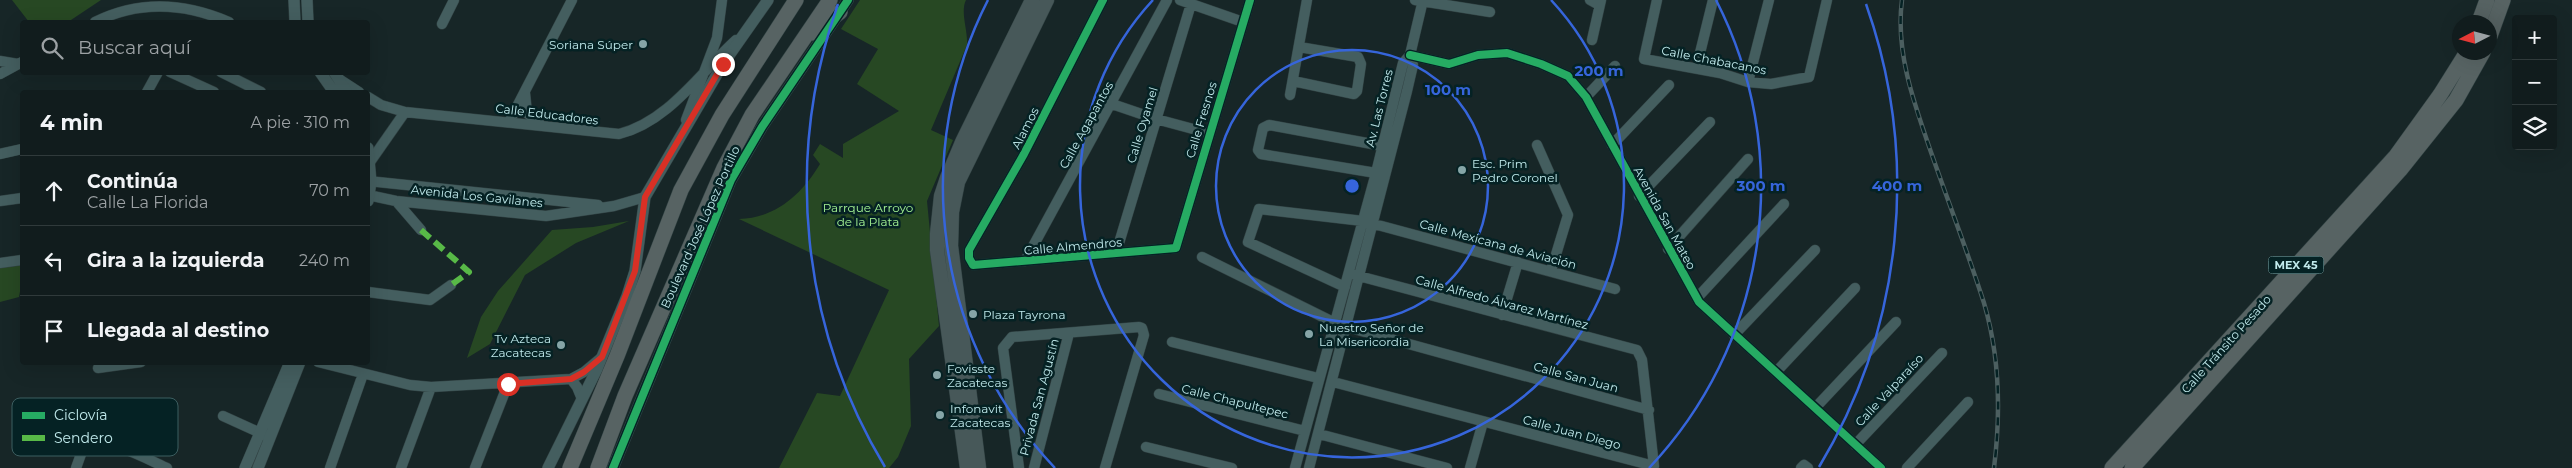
<!DOCTYPE html>
<html lang="es">
<meta charset="utf-8">
<style>
:root{--surface:#111c1d;--page:#1a2526;--text:#f1f3f6;--muted:#9ca1a4;--line:#303a3b}
body{margin:0;font-family:Montserrat,sans-serif;background:var(--page);color:var(--text)}
.controls{position:absolute;right:15px;top:15px;display:grid;overflow:hidden;border-radius:5px;box-shadow:0 5px 20px #0002}
.controls button{width:45px;height:45px;display:grid;place-items:center;padding:0;border:0;border-bottom:1px solid var(--line);background:var(--surface);color:var(--text);font:25px sans-serif}
.compass{position:absolute;left:2452px;top:15px;width:45px;height:45px;border-radius:50%;background:var(--surface);box-shadow:0 5px 20px #0002;rotate:264deg}
.stop{position:absolute;width:15px;height:15px;margin:-11px;border:4px solid #d93025;border-radius:50%;background:#fff}
.stop.end{background:#d93025;border-color:#fff;box-shadow:0 1px 5px #0008}
.list{margin:0;padding:0;list-style:none}
h2{display:flex;justify-content:space-between;align-items:center;height:65px;margin:0;padding:0 20px;font-size:21px}
h2 small{font-size:16px;font-weight:400;color:var(--muted)}
.list li{display:grid;grid-template-columns:32px 1fr auto;gap:15px;align-items:center;box-sizing:border-box;height:70px;padding:0 20px;border-top:1px solid var(--line)}
.list b{display:block;font-size:19px;white-space:nowrap}
.list p{margin:0;font-size:16px;white-space:nowrap;color:var(--muted)}
.list em{font-size:16px;font-style:normal;color:var(--muted)}
.icon{flex:none;width:28px;height:28px;fill:none;stroke:currentColor;stroke-width:2;stroke-linecap:round;stroke-linejoin:round}
.map{position:relative;flex:none;width:2572px;height:468px;overflow:hidden}
.search{position:absolute;background:var(--surface);box-shadow:0 5px 20px #0002;left:20px;top:20px;width:350px;height:55px;display:flex;align-items:center;gap:12px;box-sizing:border-box;padding:0 18px;border-radius:5px;color:var(--muted);font-size:19px}
.panel{position:absolute;background:var(--surface);box-shadow:0 5px 20px #0002;left:20px;top:90px;width:350px;height:275px;border-radius:5px}
.map>svg:first-child{display:block}
.green{fill:#274823}
.lines{fill:none;stroke-linecap:round;stroke-linejoin:round}
.minor-casing{stroke:#324344;stroke-width:11}
.tertiary-casing{stroke:#324344;stroke-width:12}
.secondary-casing{stroke:#324344;stroke-width:15}
.primary-casing{stroke:#324344;stroke-width:16}
.minor{stroke:#445e5f;stroke-width:10}
.tertiary{stroke:#445e5f;stroke-width:11}
.secondary{stroke:#475859;stroke-width:14}
.primary{stroke:#576363;stroke-width:15}
.rail-casing{stroke:#4c5f60;stroke-width:4.5}
.rail{stroke:#052224;stroke-width:2.5;stroke-dasharray:8;stroke-linecap:butt}
.quiet{stroke:#58b947;stroke-width:6;stroke-dasharray:12 6;stroke-linecap:butt}
.cycleway-casing{stroke:#052224;stroke-width:11}
.cycleway{stroke:#26ab63;stroke-width:8}
.route{stroke:#d93025;stroke-width:6}
.ring{fill:none;stroke:#3665db;stroke-width:2.5}
.poi-dot{fill:#86a5a7;stroke:#052224;stroke-width:2}
.labels{text-anchor:middle;dominant-baseline:central;stroke-width:5;stroke-linejoin:round;paint-order:stroke}
.shield{fill:#052224;stroke:#89aeb0;stroke-width:1}
.shield-label{font-size:11px;font-weight:bold;fill:#c1eaec}
.poi-label{font-size:12px;fill:#c1eaec;stroke:#052224;text-anchor:start}
.street-label{font-size:12px;fill:#c1eaec;stroke:#052224}
.park-label{font-size:12px;fill:#a5f394;stroke:#052224}
.key{fill:#052224;stroke:#3d5e60;stroke-width:1}
.key-label{font-size:14px;fill:#c1eaec}
.centre{fill:#3665db;stroke:#052224;stroke-width:2.5}
.ring-label{font-size:15px;text-anchor:middle;font-weight:bold;fill:#3665db;stroke:#052224;stroke-width:5;stroke-linejoin:round;paint-order:stroke}
</style>
<div class="map">
<svg width="2572" height="468" viewBox="0 0 2572 468">
<rect width="100%" height="100%" fill="#172627"/>
<path class="green" d="M12,0H101L68,22H29Z
M860,0H966C960,12 968,30 967,45L931,130L953,140L927,201L939,326L909,359L911,426L898,457L889,468H779L817,393L840,396L889,290L739,219C776,218 802,194 820,164L813,155L820,144L843,158V144L899,111L857,84L878,49L841,29Z
M629,221L576,243L525,275L490,344L467,358L481,317L498,291L552,230L593,227Z
M22,265V280L19,297L0,302V268Z"/>
<g class="lines">
<g class="minor-casing">
<path id="minor" d="M1103,0L1024,154L969,250V258L973,265L1176,248L1250,0
M1180,0L1243,22
M1415,0L1490,12
M1590,0L1599,5
M1657,0L1644,59L1720,73L1748,82L1771,84L1809,77L1827,0
M95,22C139,0 185,3 229,22
M442,24L454,0
M1592,40L1601,0
M1700,53L1713,0
M1410,55L1449,64L1478,55L1507,53L1541,64L1568,76L1586,97L1699,302L1881,468
M0,61L18,64
M170,72L214,92
M221,72L261,92
M0,74L22,62
M339,79L359,92
M1293,81L1354,94L1357,91L1361,64L1358,57L1299,47
M1748,82L1769,0
M147,92L158,72
M525,93L527,113L540,124
M1290,95L1307,0
M368,97L381,105L405,112L619,134C668,122 700,73 736,40
M1586,97L1615,66
M1112,104L1156,119L1208,133
M686,120L717,38L722,0
M509,122L572,0
M1537,145L1568,215L1551,271
M1612,145L1669,85
M0,154L22,149
M370,162L405,112
M1376,173L1261,154L1258,150L1263,128L1269,125L1383,146
M368,181L598,205
M368,195L396,201L546,216L614,206L645,197
M1639,196L1710,122
M0,201L22,198
M396,201L421,230
M1668,249L1748,159
M1116,253L1191,4
M1202,257L1333,322
M1025,261L1167,0
M0,263L22,260
M1355,275L1637,350L1642,360L1654,466
M1345,287L1248,242L1259,209L1363,221L1615,289
M368,292L430,300L451,285
M1697,298L1784,204
M1502,315L1518,262
M1347,327L1649,410
M1734,335L1815,250
M1172,342L1318,378
M318,362L410,385L431,387L571,379L584,372L602,357
M98,368L141,362
M1776,372L1855,288
M571,379L577,387L582,399
M1333,382L1654,466
M1159,394L1305,431
M1816,407L1896,322
M223,416L267,436
M1319,434L1447,468
M1855,445L1942,353
M1146,447L1232,468
M76,468L85,443C107,437 147,459 167,468
M330,468L363,374
M401,468L431,387
M475,468L508,384
M1019,468L1003,348L1012,337L1139,327L1142,328L1144,335L1105,468
M1034,468L1069,333
M1295,468L1376,173L1403,63L1410,55
M1309,468L1407,91L1413,65L1410,55L1423,0
M1470,468L1483,422
M1801,468L1804,465L1808,468
M1907,468L1968,402"/>
</g>
<g class="tertiary-casing">
<path id="tertiary" d="M294,0L295,22
M307,0L308,22
M320,72L334,92
M334,72L347,92
M368,148L371,182L368,201
M245,468L290,362
M258,468L300,362
M548,468L597,369L627,296L635,271L645,197L723,64L768,0
M613,468L731,180L762,127L848,0"/>
</g>
<g class="secondary-casing">
<path id="secondary" d="M967,468L937,250V234L941,196L947,178L963,140L1032,0
M979,468L951,246L952,212L958,182L1047,0"/>
</g>
<g class="primary-casing">
<path id="primary" d="M2479,22L2487,0
M812,33L840,12
M2490,36L2503,0
M570,468L617,356L681,190L722,115L796,0
M598,468L625,396L724,168L752,115L830,0
M2112,468L2396,156L2440,95L2467,52
M2132,468L2400,170L2456,100L2483,52"/>
</g>
<use href="#minor" class="minor"/>
<use href="#tertiary" class="tertiary"/>
<use href="#secondary" class="secondary"/>
<use href="#primary" class="primary"/>
<g class="rail-casing">
<path id="rail" d="M1902,0C1895,53 1915,106 1932,155C1949,204 1968,253 1984,303C2000,357 2001,412 1994,468"/>
</g>
<use href="#rail" class="rail"/>
<path class="quiet" d="M421,230L469,272L451,285"/>
<g class="cycleway-casing">
<path id="cycleway" d="M1103,0L1024,154L969,250V258L973,265L1176,248L1250,0
M1410,55L1449,64L1478,55L1507,53L1541,64L1568,76L1586,97L1699,302L1881,468
M613,468L731,180L762,127L848,0"/>
</g>
<use href="#cycleway" class="cycleway"/>
</g>
<g class="lines">
<path class="route" d="M508,384L571,379L584,372L602,357L635,271L645,197L723,64"/>
</g>
<g class="ring">
<circle cx="1352" cy="186" r="136"/>
<path d="M1551 0A272 272 0 1 1 1153 0"/>
<path d="M1055 468A409 409 0 0 1 988 0M1716 0A409 409 0 0 1 1649 468"/>
<path d="M885 467A545 545 0 0 1 838 4M1866 4A545 545 0 0 1 1819 467"/>
</g>
<g class="poi-dot">
<circle cx="643" cy="44" r="5"/>
<circle cx="1462" cy="170" r="5"/>
<circle cx="973" cy="314" r="5"/>
<circle cx="1309" cy="334" r="5"/>
<circle cx="561" cy="345" r="5"/>
<circle cx="937" cy="375" r="5"/>
<circle cx="940" cy="415" r="5"/>
</g>
<g class="labels">
<rect class="shield" x="2268.5" y="256.5" width="55" height="17" rx="4"/>
<g class="shield-label">
<text x="2296" y="265">MEX 45</text>
</g>
<g class="poi-label">
<text x="633" y="44" text-anchor="end">Soriana Súper</text>
<text x="1472" y="163">Esc. Prim<tspan x="1472" dy="14">Pedro Coronel</tspan></text>
<text x="983" y="314">Plaza Tayrona</text>
<text x="1319" y="327">Nuestro Señor de<tspan x="1319" dy="14">La Misericordia</tspan></text>
<text x="551" y="338" text-anchor="end">Tv Azteca<tspan x="551" dy="14">Zacatecas</tspan></text>
<text x="947" y="368">Fovisste<tspan x="947" dy="14">Zacatecas</tspan></text>
<text x="950" y="408">Infonavit<tspan x="950" dy="14">Zacatecas</tspan></text>
</g>
<g class="street-label">
<text transform="translate(1714 60) rotate(11)">Calle Chabacanos</text>
<text transform="translate(1379 108) rotate(-76)">Av. Las Torres</text>
<text transform="translate(547 114) rotate(7)">Calle Educadores</text>
<text transform="translate(1201 120) rotate(-73)">Calle Fresnos</text>
<text transform="translate(1086 125) rotate(-61)">Calle Agapantos</text>
<text transform="translate(1142 125) rotate(-73)">Calle Oyamel</text>
<text transform="translate(1025 128) rotate(-63)">Alamos</text>
<text transform="translate(477 196) rotate(6)">Avenida Los Gavilanes</text>
<text transform="translate(1665 218) rotate(61)">Avenida San Mateo</text>
<text transform="translate(700 227) rotate(-66)">Boulevard José López Portillo</text>
<text transform="translate(1498 244) rotate(15)">Calle Mexicana de Aviación</text>
<text transform="translate(1073 246) rotate(-5)">Calle Almendros</text>
<text transform="translate(1502 302) rotate(15)">Calle Alfredo Álvarez Martínez</text>
<text transform="translate(2226 344) rotate(-48)">Calle Tránsito Pesado</text>
<text transform="translate(1576 377) rotate(15)">Calle San Juan</text>
<text transform="translate(1889 390) rotate(-47)">Calle Valparaíso</text>
<text transform="translate(1039 397) rotate(-75)">Privada San Agustín</text>
<text transform="translate(1235 401) rotate(14)">Calle Chapultepec</text>
<text transform="translate(1572 432) rotate(15)">Calle Juan Diego</text>
</g>
<g class="park-label">
<text x="868" y="207">Parrque Arroyo<tspan x="868" dy="14">de la Plata</tspan></text>
</g>
</g>
<rect x="12" y="398" width="166" height="58" rx="8" class="key"/>
<rect x="22" y="412" width="23" height="7" fill="#26ab63"/>
<rect x="22" y="435" width="23" height="6" fill="#58b947"/>
<g class="key-label">
<text x="54" y="420">Ciclovía</text>
<text x="54" y="443">Sendero</text>
</g>
<circle cx="1352" cy="186" r="8" class="centre"/>
<g class="ring-label">
<text x="1599" y="76">200 m</text>
<text x="1448" y="95">100 m</text>
<text x="1761" y="191">300 m</text>
<text x="1897" y="191">400 m</text>
</g>
</svg>
<div class="controls">
<button>+</button>
<button>−</button>
<button><svg class="icon" aria-label="layers" viewBox="0 0 24 24"><path d="M12 4l9 5-9 5-9-5zM3 14l9 5 9-5"/></svg></button>
</div>
<svg class="compass" viewBox="-18 -18 36 36"><path d="M0-13l5 13h-10z" fill="#e53935"/><path d="M0 13l5-13h-10z" fill="#9ca1a4"/></svg>
<div class="stop" style="left:508px;top:384px"></div>
<div class="stop end" style="left:723px;top:64px"></div>
<div class="search"><svg class="icon" aria-label="search" viewBox="0 0 24 24"><circle cx="10" cy="10" r="6"/><path d="M15 15l6 6"/></svg>Buscar aquí</div>
<section class="panel">
<h2>4 min<small>A pie · 310 m</small></h2>
<ul class="list">
<li><svg class="icon" aria-label="ahead" viewBox="0 0 24 24"><path d="M12 20V5M6 11l6-6 6 6"/></svg><div><b>Continúa</b><p>Calle La Florida</p></div><em>70 m</em></li>
<li><svg class="icon" aria-label="left" viewBox="0 0 24 24"><path d="M17 20v-9H6M10 6l-5 5 5 5"/></svg><div><b>Gira a la izquierda</b></div><em>240 m</em></li>
<li><svg class="icon" aria-label="arrive" viewBox="0 0 24 24"><path d="M6 21V4h12l-3 4 3 4H6"/></svg><div><b>Llegada al destino</b></div></li>
</ul>
</section>
</div>
